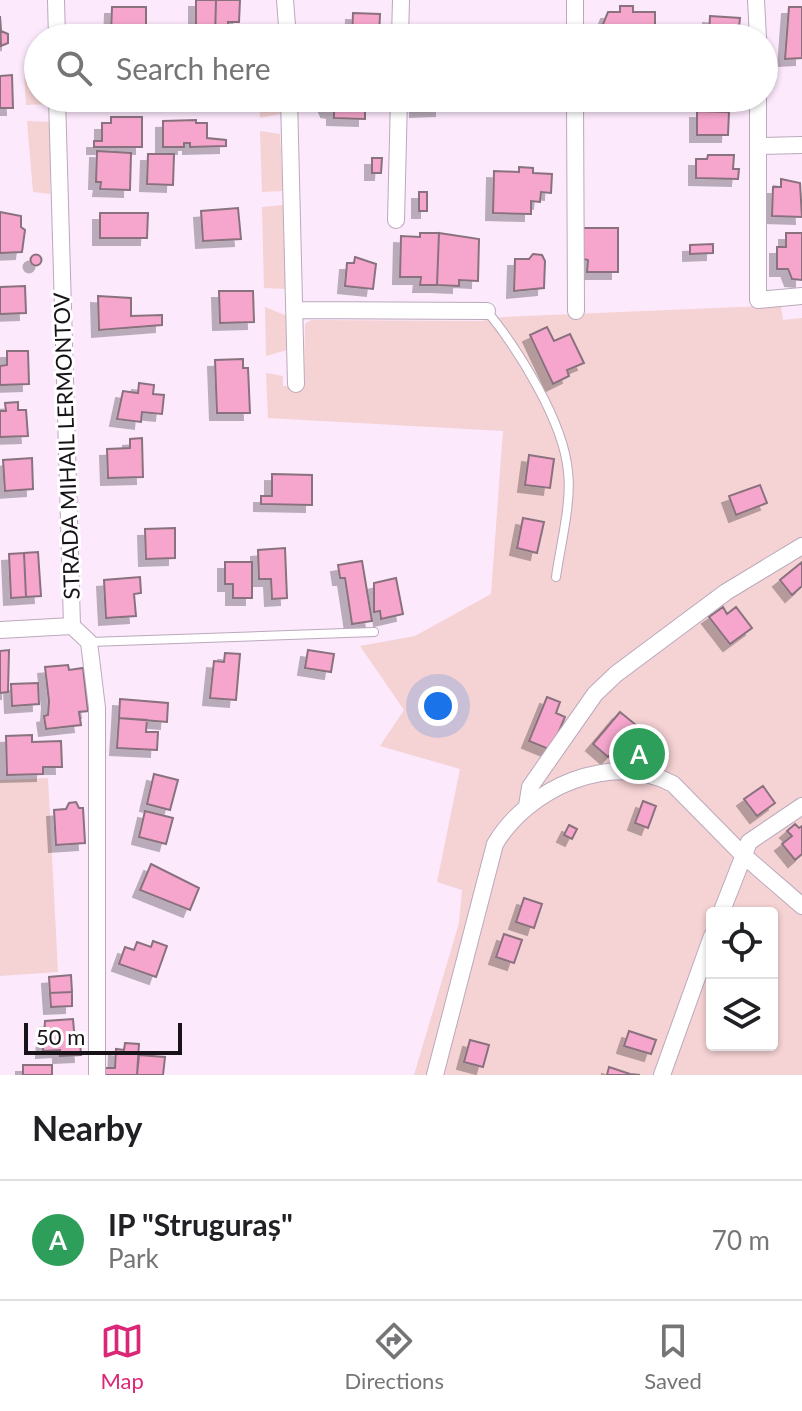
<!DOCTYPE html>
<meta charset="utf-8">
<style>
:root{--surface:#fff;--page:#f6f6f6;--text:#202124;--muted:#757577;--line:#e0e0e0;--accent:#db2777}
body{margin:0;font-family:Lato,sans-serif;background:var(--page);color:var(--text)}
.controls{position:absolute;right:24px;bottom:24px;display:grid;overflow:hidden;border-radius:8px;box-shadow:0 2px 6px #0004}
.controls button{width:72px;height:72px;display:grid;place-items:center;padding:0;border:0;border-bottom:2px solid var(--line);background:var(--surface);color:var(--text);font:40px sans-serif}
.scale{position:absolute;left:24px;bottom:20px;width:158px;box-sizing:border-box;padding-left:8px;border:4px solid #181219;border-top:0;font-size:22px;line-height:28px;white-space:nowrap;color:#181219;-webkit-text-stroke:6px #fff;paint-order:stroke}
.you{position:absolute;left:438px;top:706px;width:28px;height:28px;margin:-20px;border:6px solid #fff;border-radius:50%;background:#1a73e8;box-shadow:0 0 0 12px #1a73e833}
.badge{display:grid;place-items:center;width:52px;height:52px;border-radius:50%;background:var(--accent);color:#fff;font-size:26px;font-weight:700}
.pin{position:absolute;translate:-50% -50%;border:4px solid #fff;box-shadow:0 2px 8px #0006}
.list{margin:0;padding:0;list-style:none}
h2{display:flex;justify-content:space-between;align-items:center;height:104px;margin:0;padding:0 32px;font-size:34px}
h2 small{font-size:26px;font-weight:400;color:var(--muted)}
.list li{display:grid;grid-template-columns:52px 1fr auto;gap:24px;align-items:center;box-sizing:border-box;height:120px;padding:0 32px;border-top:2px solid var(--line)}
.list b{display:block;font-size:30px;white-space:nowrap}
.list p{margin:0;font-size:26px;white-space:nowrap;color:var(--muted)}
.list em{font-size:26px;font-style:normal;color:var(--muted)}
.icon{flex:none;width:44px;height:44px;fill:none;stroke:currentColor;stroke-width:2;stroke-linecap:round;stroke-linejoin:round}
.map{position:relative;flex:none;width:802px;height:1075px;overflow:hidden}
.search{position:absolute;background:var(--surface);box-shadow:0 2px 6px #0004;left:24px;right:24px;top:24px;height:88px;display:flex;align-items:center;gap:20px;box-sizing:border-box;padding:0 28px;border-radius:44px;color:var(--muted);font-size:30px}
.sheet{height:224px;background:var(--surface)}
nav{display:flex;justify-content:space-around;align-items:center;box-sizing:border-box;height:112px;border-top:2px solid var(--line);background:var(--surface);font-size:22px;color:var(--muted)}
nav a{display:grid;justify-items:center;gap:4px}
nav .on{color:var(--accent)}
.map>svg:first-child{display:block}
.green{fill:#f5d2d4;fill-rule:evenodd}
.building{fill:#f6a6cd;stroke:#89727d;stroke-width:2;filter:url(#shadow)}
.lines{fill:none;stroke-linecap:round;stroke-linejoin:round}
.lane-casing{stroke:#bba9bb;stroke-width:10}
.street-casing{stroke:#bba9bb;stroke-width:18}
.lane{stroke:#fff;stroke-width:8}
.street{stroke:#fff;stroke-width:16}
.labels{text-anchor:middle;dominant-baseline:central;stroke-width:6;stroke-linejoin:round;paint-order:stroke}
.street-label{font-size:22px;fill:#181219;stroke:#fff}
</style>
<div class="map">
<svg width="802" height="1075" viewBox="0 0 802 1075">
<defs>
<filter id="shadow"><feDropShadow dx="-7" dy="7" stdDeviation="0" flood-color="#0004"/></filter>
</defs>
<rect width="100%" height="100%" fill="#fce9fc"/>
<path class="green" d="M38,74V98H48L49,104L26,105L24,75Z
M259,98H279L280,114L260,118Z
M27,121L50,122V194L33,192Z
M260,131L280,134L283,191L262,192Z
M284,205L287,289L264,288L262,207Z
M765,306L781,307L783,320L802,318V1075H414L459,923L462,890L437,882L460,769L380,746L404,710L360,646L415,636L491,594L503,431L268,418L266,373L283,376V386H304L305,324L311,320L482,321L503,317ZM712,913H772V1045H712Z
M265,307L287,316V350L266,356Z
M48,778L58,972L0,976V780Z"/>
<path class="building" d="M196,0H216L215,38H196Z
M216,0H240L239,22H228V38H215Z
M620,6H633V12H655V28H645V38H609V29L603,24L608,12H620Z
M112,7H146V38H101V33H111Z
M789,7H802V58L785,59Z
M353,13L380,14L379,38H352Z
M0,16L1,31L8,34V43L1,46Z
M710,16L740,18L738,36L709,34Z
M554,32V38H532V33Z
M12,75L13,108H0V76Z
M323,98H365V119L334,118V111L328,110Z
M417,98H442V109L417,110Z
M597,98H619L618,103L597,102Z
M697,111L729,112L728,135H697Z
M111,117H142V147H94V141H102V123H111Z
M196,120V123H207V138L226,140V146L190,147V143H184V147H163V121Z
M97,151L131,153L130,190L100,189L101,182H96Z
M148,154H174L173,185L147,184Z
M708,155H734L733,169H739L738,179L696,178V159H707Z
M372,158H382L381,173H372Z
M519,167L533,168V173L552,174L551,193L541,192L540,202L531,201V214L493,213L494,171L519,172Z
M781,179L800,183L802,217L772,216L773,187H781Z
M419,192H427V211H419Z
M238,208L241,239L203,241L201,211Z
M0,212L21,216V227L25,230L22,252L0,253Z
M100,213H148L147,238H100Z
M583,228H618V272H587L588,260L583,259Z
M420,233H439L437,285H420L421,277H400L401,236L420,237Z
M439,233L479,239L478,281L459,280V286L437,285Z
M786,233H802V280L792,279L788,269H777V247H786Z
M713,244V253L690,254V245Z
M533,254L542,255L545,261L544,288L514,291L515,259H529Z
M30.5 260a5.5 5.5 0 1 1 11 0a5.5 5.5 0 1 1-11 0Z
M355,257L376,264L373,289L345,286L347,263H354Z
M25,286L26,313L0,314V287Z
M219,291H253L254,322L220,323Z
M98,296L131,298V316L162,315V325L99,330Z
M547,327L554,341L570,334L584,363L567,370L569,376L553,384L530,335Z
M7,351H28L29,384L0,385V366L7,365Z
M243,359V368H248L250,413H217L215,360Z
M139,383L154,385L153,394L164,395L162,414L142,412L141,422L117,419L123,391L138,393Z
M18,402V410H26L28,436L0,437V411H6L5,403Z
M142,438L143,477L108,478L107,449L130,448V439Z
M529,455L554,459L550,488L525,485Z
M32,458L33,489L5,491L3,460Z
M272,474L312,475V505L261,504V496H272Z
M760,485L767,503L736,515L729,496Z
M523,518L544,522L537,553L517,548Z
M175,528V558L146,559L145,529Z
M285,548L287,598L272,599L271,579H259L258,550Z
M38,552L41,596L26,597L24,553Z
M24,553L26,597L11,598L9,554Z
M362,561L372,621L352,624L345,578H340L338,565Z
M225,562H252V598H233V584H225Z
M802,562V586L792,595L780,580Z
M140,577L141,593L134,594L136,616L106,618L104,580Z
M396,578L403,614L381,619L380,611L374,612V583Z
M723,607L727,614L736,607L752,628L730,644L709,617Z
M9,650L8,692L0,693V651Z
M308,650L334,654L331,672L305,668Z
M225,653L240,654L236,700L210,698L214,661L224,662Z
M68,665L69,670L83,668L88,711L79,712L81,725L46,729L44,716L48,715L49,701L45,667Z
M38,683L39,704L12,706L11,684Z
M547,697L560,702L556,713L565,717L551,750L529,741Z
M120,699L168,703L167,722L119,718Z
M620,712L636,725L608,757L593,744Z
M119,718L147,720L146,732H158L157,750L117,748Z
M32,735V742L61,741L62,767H43V774L7,775L6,736Z
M154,774L178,780L170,810L147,804Z
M763,786L775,803L757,816L744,799Z
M643,801L656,806L648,828L635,823Z
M76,802L79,808H83L85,843L56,845L54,810L66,809L69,803Z
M145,811L173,818L166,844L139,837Z
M795,824L799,828L802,826V854L795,860L782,844L792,836L787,831Z
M569,825L577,829L572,839L564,835Z
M151,864L199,888L190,910L140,890Z
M524,898L542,904L534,928L516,922Z
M504,934L522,940L514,963L496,957Z
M153,941L167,946L156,977L119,964L125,947L134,950L137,942L151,947Z
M71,975L72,992L50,993L49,977Z
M72,992V1006L51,1007L50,993Z
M73,1019L75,1042H80L81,1055L60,1056V1050L43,1051L45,1021Z
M629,1031L656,1040L651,1054L624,1046Z
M470,1040L489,1045L483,1067L464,1062Z
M125,1043L139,1044L137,1075H105V1068H115L116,1049L124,1050Z
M139,1055L165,1057L163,1075H137Z
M23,1065H52V1075H23Z
M609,1067L630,1074L640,1075H607Z"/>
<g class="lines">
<g class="lane-casing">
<path id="lane" d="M487,311C518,349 564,422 568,472C572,502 560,547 556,577
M90,642L374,632"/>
</g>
<g class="street-casing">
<path id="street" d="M56,0L57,38
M285,0L288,38
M575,0V38
M756,0L758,38
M400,38L401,0
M57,98L72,626L89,642L97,708V1075
M289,98L296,384
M575,98L576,311
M758,98V300L802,296
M758,146L802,145
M396,220L399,98
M296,310L487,311
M0,630L72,626
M527,806L530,787L595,694L616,674L726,592L802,546
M721,913L749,842L802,806
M435,1075L495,844C528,788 612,750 673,784L742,854L802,906
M662,1075L712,936"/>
</g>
<use href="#lane" class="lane"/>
<use href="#street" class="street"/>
</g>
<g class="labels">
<g class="street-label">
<text transform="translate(66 446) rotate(-92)">STRADA MIHAIL LERMONTOV</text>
</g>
</g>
</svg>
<div class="controls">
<button><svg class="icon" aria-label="locate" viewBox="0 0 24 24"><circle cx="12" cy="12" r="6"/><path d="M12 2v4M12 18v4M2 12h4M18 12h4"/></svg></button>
<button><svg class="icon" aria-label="layers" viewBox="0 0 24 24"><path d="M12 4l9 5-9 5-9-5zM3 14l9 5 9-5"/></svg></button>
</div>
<div class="scale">50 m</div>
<div class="you"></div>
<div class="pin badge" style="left:639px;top:754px;background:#2e9e5b">A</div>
<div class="search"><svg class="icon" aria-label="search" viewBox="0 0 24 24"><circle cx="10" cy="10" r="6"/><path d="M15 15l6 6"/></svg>Search here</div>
</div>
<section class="sheet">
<h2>Nearby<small></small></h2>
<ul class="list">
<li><span class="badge" style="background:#2e9e5b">A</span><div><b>IP &quot;Struguraș&quot;</b><p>Park</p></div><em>70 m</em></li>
</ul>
</section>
<nav>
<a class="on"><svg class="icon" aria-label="map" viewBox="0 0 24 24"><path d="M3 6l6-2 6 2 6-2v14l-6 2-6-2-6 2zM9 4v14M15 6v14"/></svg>Map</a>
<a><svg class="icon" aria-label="directions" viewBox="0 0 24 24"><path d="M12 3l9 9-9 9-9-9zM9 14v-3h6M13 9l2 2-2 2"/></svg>Directions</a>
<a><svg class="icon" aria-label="saved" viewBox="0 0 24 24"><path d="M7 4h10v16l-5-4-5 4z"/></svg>Saved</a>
</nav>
